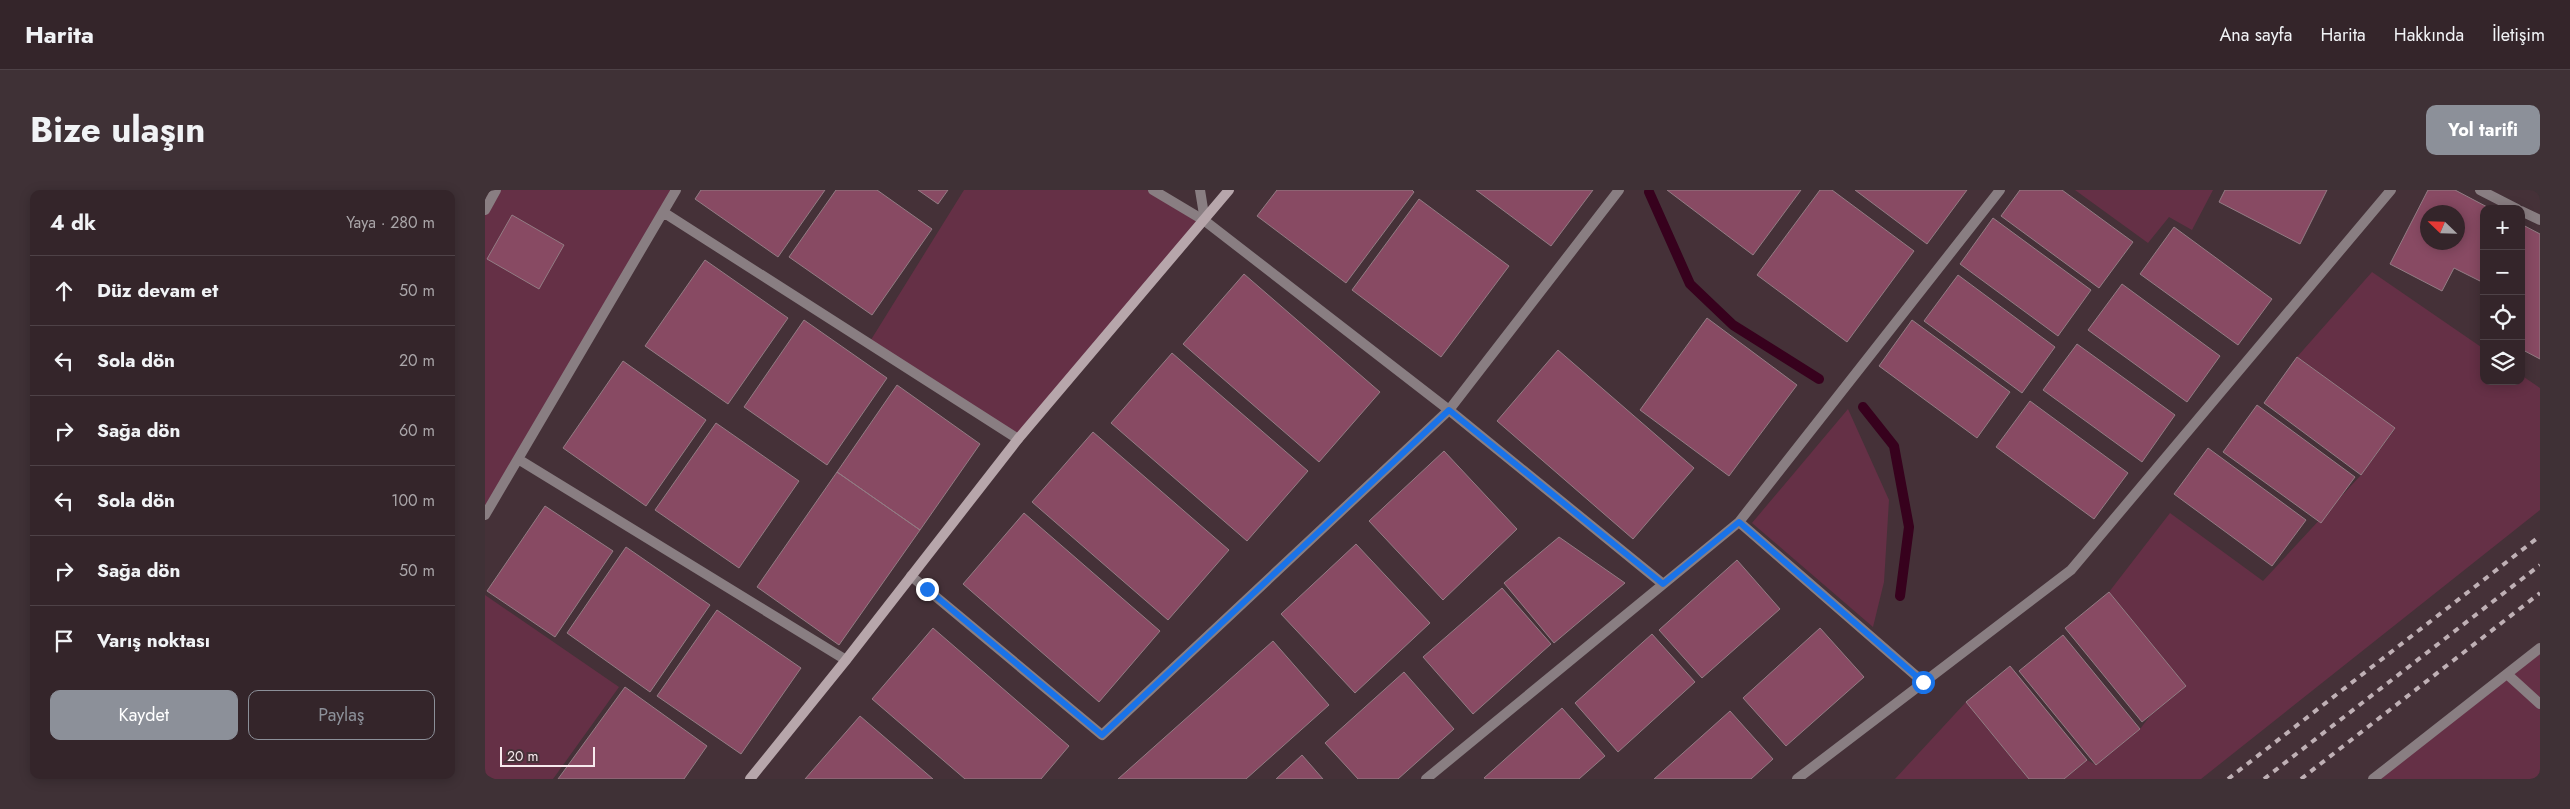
<!DOCTYPE html>
<html lang="tr">
<meta charset="utf-8">
<style>
:root{--surface:#34252a;--page:#3f3136;--text:#f1f3f6;--muted:#a9a5a8;--line:#4e4247;--accent:#8c9099}
body{margin:0;font-family:Jost,sans-serif;background:var(--page);color:var(--text)}
.controls{position:absolute;right:15px;top:15px;display:grid;overflow:hidden;border-radius:10px;box-shadow:0 2px 12px #0003}
.controls button{width:45px;height:45px;display:grid;place-items:center;padding:0;border:0;border-bottom:1px solid var(--line);background:var(--surface);color:var(--text);font:25px sans-serif}
.compass{position:absolute;left:1935px;top:15px;width:45px;height:45px;border-radius:50%;background:var(--surface);box-shadow:0 2px 12px #0003;rotate:293deg}
.scale{position:absolute;left:15px;bottom:12px;width:95px;box-sizing:border-box;padding-left:5px;border:2px solid #f7eaee;border-top:0;font-size:14px;line-height:18px;white-space:nowrap;color:#f7eaee;-webkit-text-stroke:4px #453138;paint-order:stroke}
.stop{position:absolute;width:15px;height:15px;margin:-11px;border:4px solid #1a73e8;border-radius:50%;background:#fff}
.stop.end{background:#1a73e8;border-color:#fff;box-shadow:0 1px 5px #0008}
.list{margin:0;padding:0;list-style:none}
h2{display:flex;justify-content:space-between;align-items:center;height:65px;margin:0;padding:0 20px;font-size:21px}
h2 small{font-size:16px;font-weight:400;color:var(--muted)}
.list li{display:grid;grid-template-columns:32px 1fr auto;gap:15px;align-items:center;box-sizing:border-box;height:70px;padding:0 20px;border-top:1px solid var(--line)}
.list b{display:block;font-size:19px;white-space:nowrap}
.list em{font-size:16px;font-style:normal;color:var(--muted)}
.actions{display:flex;gap:10px;padding:15px 20px}
.actions a{flex:1;padding:11px 0;border:1px solid var(--accent);border-radius:10px;text-align:center;font-size:18px;color:var(--accent)}
.actions .main{background:var(--accent);color:#fff}
.icon{flex:none;width:28px;height:28px;fill:none;stroke:currentColor;stroke-width:2;stroke-linecap:round;stroke-linejoin:round}
.map{position:relative;flex:none;width:2055px;height:589px;overflow:hidden;border-radius:10px}
header{display:flex;align-items:center;gap:30px;box-sizing:border-box;height:70px;padding:0 25px;background:var(--surface);border-bottom:1px solid var(--line)}
header strong{font-size:24px}
nav{display:flex;gap:28px;margin-inline-start:auto;font-size:18px}
.intro{display:flex;align-items:center;justify-content:space-between;box-sizing:border-box;height:120px;padding:0 30px}
h1{margin:0;font-size:35px}
.button{padding:12px 22px;border-radius:10px;background:var(--accent);color:#fff;font-size:18px;font-weight:700}
main{display:flex;gap:30px;padding:0 30px}
aside{flex:1;background:var(--surface);border-radius:10px;box-shadow:0 2px 12px #0003}
.map>svg:first-child{display:block}
.green{fill:#653046}
.lines{fill:none;stroke-linecap:round;stroke-linejoin:round}
.stream{stroke:#37011d;stroke-width:10}
.building{fill:#884a63;stroke:#937c84;fill-rule:evenodd}
.lane{stroke:#897e82;stroke-width:10}
.street{stroke:#897e82;stroke-width:10}
.secondary{stroke:#b7a6ab;stroke-width:10}
.rail{stroke:#bfb0b5;stroke-width:4;stroke-dasharray:6 6;stroke-linecap:butt}
.route{stroke:#1a73e8;stroke-width:6}
</style>
<header>
<strong>Harita</strong>
<nav><a>Ana sayfa</a><a>Harita</a><a>Hakkında</a><a>İletişim</a></nav>
</header>
<div class="intro"><h1>Bize ulaşın</h1><a class="button">Yol tarifi</a></div>
<main>
<aside>
<h2>4 dk<small>Yaya · 280 m</small></h2>
<ul class="list">
<li><svg class="icon" aria-label="ahead" viewBox="0 0 24 24"><path d="M12 20V5M6 11l6-6 6 6"/></svg><div><b>Düz devam et</b></div><em>50 m</em></li>
<li><svg class="icon" aria-label="left" viewBox="0 0 24 24"><path d="M17 20v-9H6M10 6l-5 5 5 5"/></svg><div><b>Sola dön</b></div><em>20 m</em></li>
<li><svg class="icon" aria-label="right" viewBox="0 0 24 24"><path d="M7 20v-9h11M14 6l5 5-5 5"/></svg><div><b>Sağa dön</b></div><em>60 m</em></li>
<li><svg class="icon" aria-label="left" viewBox="0 0 24 24"><path d="M17 20v-9H6M10 6l-5 5 5 5"/></svg><div><b>Sola dön</b></div><em>100 m</em></li>
<li><svg class="icon" aria-label="right" viewBox="0 0 24 24"><path d="M7 20v-9h11M14 6l5 5-5 5"/></svg><div><b>Sağa dön</b></div><em>50 m</em></li>
<li><svg class="icon" aria-label="arrive" viewBox="0 0 24 24"><path d="M6 21V4h12l-3 4 3 4H6"/></svg><div><b>Varış noktası</b></div></li>
</ul>
<div class="actions"><a class="main">Kaydet</a><a>Paylaş</a></div>
</aside>
<div class="map">
<svg width="2055" height="589" viewBox="0 0 2055 589">
<rect width="100%" height="100%" fill="#453138"/>
<path class="green" d="M11,0H191L0,325V20Z
M479,0H668L720,31L533,249L384,153Z
M1590,0H1728L1707,40L1684,27L1663,53Z
M1887,82L1999,159V191H2036V185L2055,198V320L1716,589H1579L1602,570L1611,575L1655,539L1665,526L1701,496L1624,402L1685,323L1778,391L1876,285L1910,239L1812,167Z
M1363,219L1404,310L1399,392L1388,437L1267,333Z
M0,405L134,497L68,589H9L0,584Z
M2055,458V589H1888Z
M1481,512L1544,589H1410Z"/>
<g class="lines">
<path class="stream" d="M1164,2L1205,94L1248,135L1334,189
M1378,217L1409,256L1424,337L1415,406"/>
</g>
<path class="building" d="M216,0H340L293,67L210,9Z
M351,0H392L447,39L387,125L304,67Z
M433,0H463L453,14Z
M792,0H927L929,2L861,93L772,26Z
M991,0H1108L1066,56Z
M1182,0H1316L1268,65Z
M1335,0H1347L1429,61L1362,152L1272,85Z
M1370,0H1482L1442,54Z
M1535,0H1577L1648,52L1614,98L1516,26Z
M1740,0H1842L1815,54L1734,12Z
M1943,0H1970L2006,19H1999V93L1969,78L1957,101L1905,74ZM1942,22H1972V52H1942Z
M934,9L1024,76L956,167L867,100Z
M27,25L79,55L54,99L2,69Z
M1508,28L1606,100L1573,146L1475,74Z
M2036,34L2055,44V169L2036,159V119L2039,114L2036,112Z
M1689,37L1787,109L1753,155L1655,84Z
M220,70L303,128L243,214L160,156Z
M759,84L895,202L834,272L698,154Z
M1473,85L1570,157L1537,203L1439,131Z
M1637,94L1735,166L1702,212L1603,140Z
M1222,128L1312,195L1244,286L1155,220Z
M319,130L402,188L342,275L259,217Z
M1427,130L1525,202L1492,248L1394,176Z
M1592,154L1690,225L1657,272L1558,200Z
M1073,160L1209,278L1148,349L1012,231Z
M687,163L823,281L762,351L626,233Z
M1812,167L1910,238L1876,285L1779,213Z
M138,171L221,230L161,316L78,258Z
M412,195L495,254L435,340L352,282Z
M1545,211L1643,283L1609,329L1511,257Z
M1772,215L1870,287L1836,333L1738,262Z
M231,233L314,291L254,378L170,320Z
M608,242L744,360L683,430L547,312Z
M1723,258L1821,330L1787,376L1689,304Z
M959,261L1032,339L958,410L884,331Z
M352,282L435,340L354,455L272,397Z
M60,316L128,361L70,447L2,401Z
M539,323L675,441L614,512L478,394Z
M1074,347L1140,393L1069,453L1019,393Z
M871,354L945,433L870,503L796,424Z
M141,357L225,415L165,502L82,443Z
M1252,370L1295,419L1217,488L1174,440Z
M1017,398L1066,454L988,524L938,467Z
M1624,402L1701,496L1657,532L1580,438Z
M232,420L316,478L256,564L172,506Z
M448,438L584,556L556,589H480L387,509Z
M1335,438L1379,487L1301,556L1258,508Z
M1167,444L1210,492L1133,562L1090,513Z
M1578,445L1655,539L1611,575L1534,481Z
M788,451L844,515L761,589H633Z
M1525,476L1602,570L1579,589H1544L1481,512Z
M919,482L969,539L913,589H873L840,553Z
M140,497L222,556L199,589H73Z
M1077,518L1120,566L1094,589H1001L999,588Z
M1245,521L1288,569L1266,589H1169Z
M375,526L448,589H320Z
M817,565L838,589H791Z"/>
<g class="lines">
<path class="lane" d="M715,0L720,31"/>
<path class="street" d="M668,0L720,31L964,220L1178,394
M1995,0L2032,19
M0,20L11,0
M2036,21L2055,30
M178,22L533,249
M33,269L361,470
M0,325L191,0
M1254,332L1437,491
M426,386L617,545L964,220L1134,0
M2022,484L2055,514
M941,589L1254,332L1515,0
M1312,589L1586,380L1906,0
M1888,589L2055,458"/>
<path class="secondary" d="M265,589L361,470L533,249L744,0"/>
<path class="rail" d="M1743,589L2055,346
M1779,589L2055,375
M1816,589L2055,403"/>
</g>
<g class="lines">
<path class="route" d="M442,399L617,545L964,220L1178,394L1254,332L1438,492"/>
</g>
</svg>
<div class="controls">
<button>+</button>
<button>−</button>
<button><svg class="icon" aria-label="locate" viewBox="0 0 24 24"><circle cx="12" cy="12" r="6"/><path d="M12 2v4M12 18v4M2 12h4M18 12h4"/></svg></button>
<button><svg class="icon" aria-label="layers" viewBox="0 0 24 24"><path d="M12 4l9 5-9 5-9-5zM3 14l9 5 9-5"/></svg></button>
</div>
<svg class="compass" viewBox="-18 -18 36 36"><path d="M0-13l5 13h-10z" fill="#e53935"/><path d="M0 13l5-13h-10z" fill="#a9a5a8"/></svg>
<div class="scale">20 m</div>
<div class="stop" style="left:1438px;top:492px"></div>
<div class="stop end" style="left:442px;top:399px"></div>
</div>
</main>
